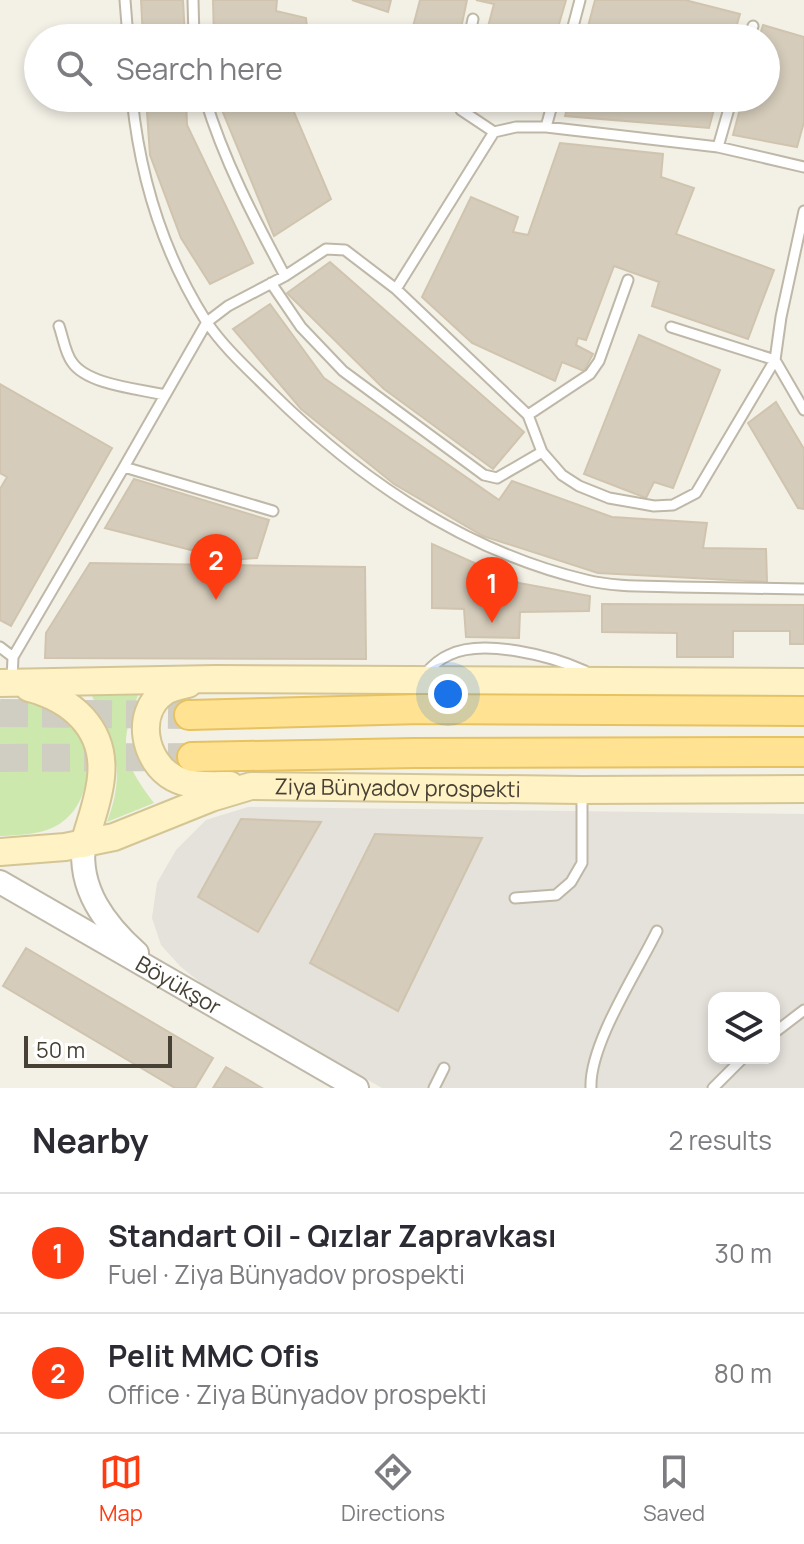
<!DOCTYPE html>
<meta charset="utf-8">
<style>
:root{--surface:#fff;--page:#f2f2f3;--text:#2b2b33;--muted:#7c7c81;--line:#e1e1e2;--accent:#fe3c12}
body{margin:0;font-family:Manrope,sans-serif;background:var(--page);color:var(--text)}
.controls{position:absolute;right:24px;bottom:24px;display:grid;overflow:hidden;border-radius:16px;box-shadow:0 4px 12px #0003}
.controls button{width:72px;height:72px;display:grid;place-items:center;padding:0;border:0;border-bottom:2px solid var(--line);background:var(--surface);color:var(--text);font:40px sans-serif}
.scale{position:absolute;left:24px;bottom:20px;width:148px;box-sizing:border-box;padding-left:8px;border:4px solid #464035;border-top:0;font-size:22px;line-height:28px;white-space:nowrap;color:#464035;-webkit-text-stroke:6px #fff;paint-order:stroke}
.you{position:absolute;left:448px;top:694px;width:28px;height:28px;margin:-20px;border:6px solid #fff;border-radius:50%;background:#1a73e8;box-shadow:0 0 0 12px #1a73e833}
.badge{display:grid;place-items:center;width:52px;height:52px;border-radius:50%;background:var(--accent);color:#fff;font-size:26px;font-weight:700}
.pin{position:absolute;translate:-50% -66px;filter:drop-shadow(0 2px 4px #0008)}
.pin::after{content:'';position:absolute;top:42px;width:28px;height:24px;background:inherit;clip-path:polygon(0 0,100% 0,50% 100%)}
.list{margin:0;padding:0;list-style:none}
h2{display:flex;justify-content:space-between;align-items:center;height:104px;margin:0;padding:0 32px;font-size:34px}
h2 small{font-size:26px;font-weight:400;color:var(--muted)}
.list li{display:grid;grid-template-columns:52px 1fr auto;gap:24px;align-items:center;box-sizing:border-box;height:120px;padding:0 32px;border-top:2px solid var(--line)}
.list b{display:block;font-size:30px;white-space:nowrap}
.list p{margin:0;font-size:26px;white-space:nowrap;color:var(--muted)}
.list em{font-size:26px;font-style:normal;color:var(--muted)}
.icon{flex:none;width:44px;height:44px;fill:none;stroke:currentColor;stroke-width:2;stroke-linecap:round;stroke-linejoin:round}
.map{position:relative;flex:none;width:804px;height:1088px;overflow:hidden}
.search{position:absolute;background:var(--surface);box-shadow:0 4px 12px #0003;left:24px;right:24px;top:24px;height:88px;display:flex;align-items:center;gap:20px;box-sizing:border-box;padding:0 28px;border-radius:44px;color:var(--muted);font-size:30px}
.sheet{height:344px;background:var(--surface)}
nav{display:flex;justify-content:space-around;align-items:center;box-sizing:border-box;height:112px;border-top:2px solid var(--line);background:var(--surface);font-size:22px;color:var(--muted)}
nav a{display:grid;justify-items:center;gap:4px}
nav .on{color:var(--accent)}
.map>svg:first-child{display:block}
.industrial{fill:#e5e1db;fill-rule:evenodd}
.green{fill:#cce8ad}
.building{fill:#d5ccbb;stroke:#d0c4ae;stroke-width:2}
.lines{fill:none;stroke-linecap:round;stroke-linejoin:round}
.primary-tunnel{stroke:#d0cdc3;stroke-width:28;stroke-dasharray:28 14;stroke-linecap:butt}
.service-casing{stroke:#bfb8a8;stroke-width:13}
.tertiary-casing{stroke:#bfb8a8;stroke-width:26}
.secondary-casing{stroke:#d4c595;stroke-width:30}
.primary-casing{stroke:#e6c261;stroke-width:32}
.service{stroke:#fff;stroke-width:9}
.tertiary{stroke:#fff;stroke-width:22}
.secondary{stroke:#fff2c4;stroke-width:26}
.primary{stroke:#ffe393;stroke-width:28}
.labels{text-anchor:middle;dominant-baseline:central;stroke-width:6;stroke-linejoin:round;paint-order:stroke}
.street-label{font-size:22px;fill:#464035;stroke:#fff}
</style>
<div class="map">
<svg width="804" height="1088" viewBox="0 0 804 1088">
<rect width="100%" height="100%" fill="#f3f0e6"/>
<path class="industrial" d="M248,807L804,814V1088H382L207,988L180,966L161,945L152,918L157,883L176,850L206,820ZM714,998H774V1058H714Z"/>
<path class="green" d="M138,695C119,745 121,760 154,803L107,822C127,769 114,745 92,696Z
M0,701C55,701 102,728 84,789C80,805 69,820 54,827C37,835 19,835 0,836Z"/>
<path class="building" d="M141,0H183L185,38H143Z
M213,0H277L276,11L306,18L308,38H214Z
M352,0H391L388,12Z
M420,0H467L459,38H410Z
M476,0H566L555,38H485L494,4Z
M595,0H685L740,14L733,38H585Z
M763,25L804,37V122L797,147L733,135L743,98H766V38H759Z
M146,98H186L187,125L253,263L210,284L181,238L150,155Z
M217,98H288L331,199L274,236Z
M477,98H538L534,110Z
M570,98H717L709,128L565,116Z
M560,143L663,154L661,177L694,188L676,234L774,270L748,339L652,306L659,282L614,266L586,340L578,338L576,345L593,354L584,371L562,362L555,381L472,343L422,297L471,197L518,217L513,232L528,235Z
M330,262L524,432L493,469L384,389L287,293Z
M270,304L324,378L499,500L512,481L612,517L707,523L703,548L766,549L767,582L598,573L483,536L394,484L301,409L233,329Z
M639,335L720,370L673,488L654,482L646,498L584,474Z
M0,384L112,448L11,626L0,620V489L7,477L0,473Z
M776,402L804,449V509L798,508L748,423Z
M134,479L269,520L257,558L230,560L105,528Z
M432,544L519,583L590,596L589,611L520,612L519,638L466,637L464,609L432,608Z
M90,563L365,567L366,659L45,658L46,633Z
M602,604L804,605V644H790V631H733V657H677V633L602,632Z
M241,819L321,822L258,932L198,897Z
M375,834L482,838L398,1011L310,963Z
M26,948L213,1058L195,1088H175L3,986Z
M226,1067L262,1088H213Z"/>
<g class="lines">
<path class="primary-tunnel" d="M0,713L189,715
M0,758L192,757"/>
<g class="service-casing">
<path id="service" d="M125,0L128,38
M193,0L194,38
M469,38L473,19
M570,38L580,0
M749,38L753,26
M132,98C140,177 163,253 206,321C224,348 249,370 271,392C359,479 464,551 586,580C614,587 647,586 676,587C719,588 761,588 804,589
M205,98C224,161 254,218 285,276
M456,98L461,110L494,132
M546,127L554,98
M718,147L732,98
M804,211L781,317L775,360L804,410
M271,283L301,327L343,371L484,475L497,478L542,452
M396,289L494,132L516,127H546L718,147L804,167
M59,326C63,337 65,353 72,362C87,385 140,389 165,395
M528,415L590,374L599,361L628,280
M124,467L207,322L228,306L285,276L326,249L345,250L396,289L528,415L542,452L562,475L579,486L609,498L654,506L673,505L696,493L775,360L671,327
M0,647L13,657
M424,675C431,667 439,659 449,655C483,638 552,656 585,671
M12,680L13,657L124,467L273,511
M515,898L556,895L571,882L582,863V794
M774,1033L804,1010
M434,1088L444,1068
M591,1088C589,1045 637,972 657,931
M713,1088L743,1058"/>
</g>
<g class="tertiary-casing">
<g id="tertiary">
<path d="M84,844C78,889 105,924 137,953"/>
<path id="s1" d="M0,882L357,1088"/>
</g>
</g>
<g class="secondary-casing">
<g id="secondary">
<path d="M0,683L216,679L804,682"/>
<path d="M188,684C180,686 172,687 164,692C134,713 144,762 174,778C190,787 212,785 230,785"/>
<path d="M29,688C71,699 106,728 101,777C99,800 90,822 84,844"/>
<path id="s2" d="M0,852L65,847L114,837L211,798L251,786L581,790L804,789"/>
</g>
</g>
<g class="primary-casing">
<path id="primary" d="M189,715L421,709L804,711
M192,757L414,753L804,752"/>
</g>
<use href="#service" class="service"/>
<use href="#tertiary" class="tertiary"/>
<use href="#secondary" class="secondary"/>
<use href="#primary" class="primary"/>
</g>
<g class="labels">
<g class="street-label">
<text stroke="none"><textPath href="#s2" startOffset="408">Ziya Bünyadov prospekti</textPath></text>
<text stroke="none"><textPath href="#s1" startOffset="206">Böyükşor</textPath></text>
</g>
</g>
</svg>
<div class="controls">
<button><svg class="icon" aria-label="layers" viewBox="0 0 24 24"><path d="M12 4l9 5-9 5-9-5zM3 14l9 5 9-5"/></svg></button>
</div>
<div class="scale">50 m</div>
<div class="you"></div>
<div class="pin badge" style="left:492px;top:623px">1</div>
<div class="pin badge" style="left:216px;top:600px">2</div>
<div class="search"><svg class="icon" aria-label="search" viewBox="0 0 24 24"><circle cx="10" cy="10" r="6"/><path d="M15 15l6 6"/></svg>Search here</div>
</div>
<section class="sheet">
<h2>Nearby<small>2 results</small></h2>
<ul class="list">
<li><span class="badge">1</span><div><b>Standart Oil - Qızlar Zapravkası</b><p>Fuel · Ziya Bünyadov prospekti</p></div><em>30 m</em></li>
<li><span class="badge">2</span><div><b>Pelit MMC Ofis</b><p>Office · Ziya Bünyadov prospekti</p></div><em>80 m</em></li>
</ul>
</section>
<nav>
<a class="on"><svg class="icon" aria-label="map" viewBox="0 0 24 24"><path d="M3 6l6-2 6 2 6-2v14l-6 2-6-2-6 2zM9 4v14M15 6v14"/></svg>Map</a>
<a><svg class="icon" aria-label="directions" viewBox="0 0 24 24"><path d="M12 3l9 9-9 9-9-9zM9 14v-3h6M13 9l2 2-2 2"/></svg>Directions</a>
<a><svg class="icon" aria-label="saved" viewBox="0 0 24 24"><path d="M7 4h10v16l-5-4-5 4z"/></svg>Saved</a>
</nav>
